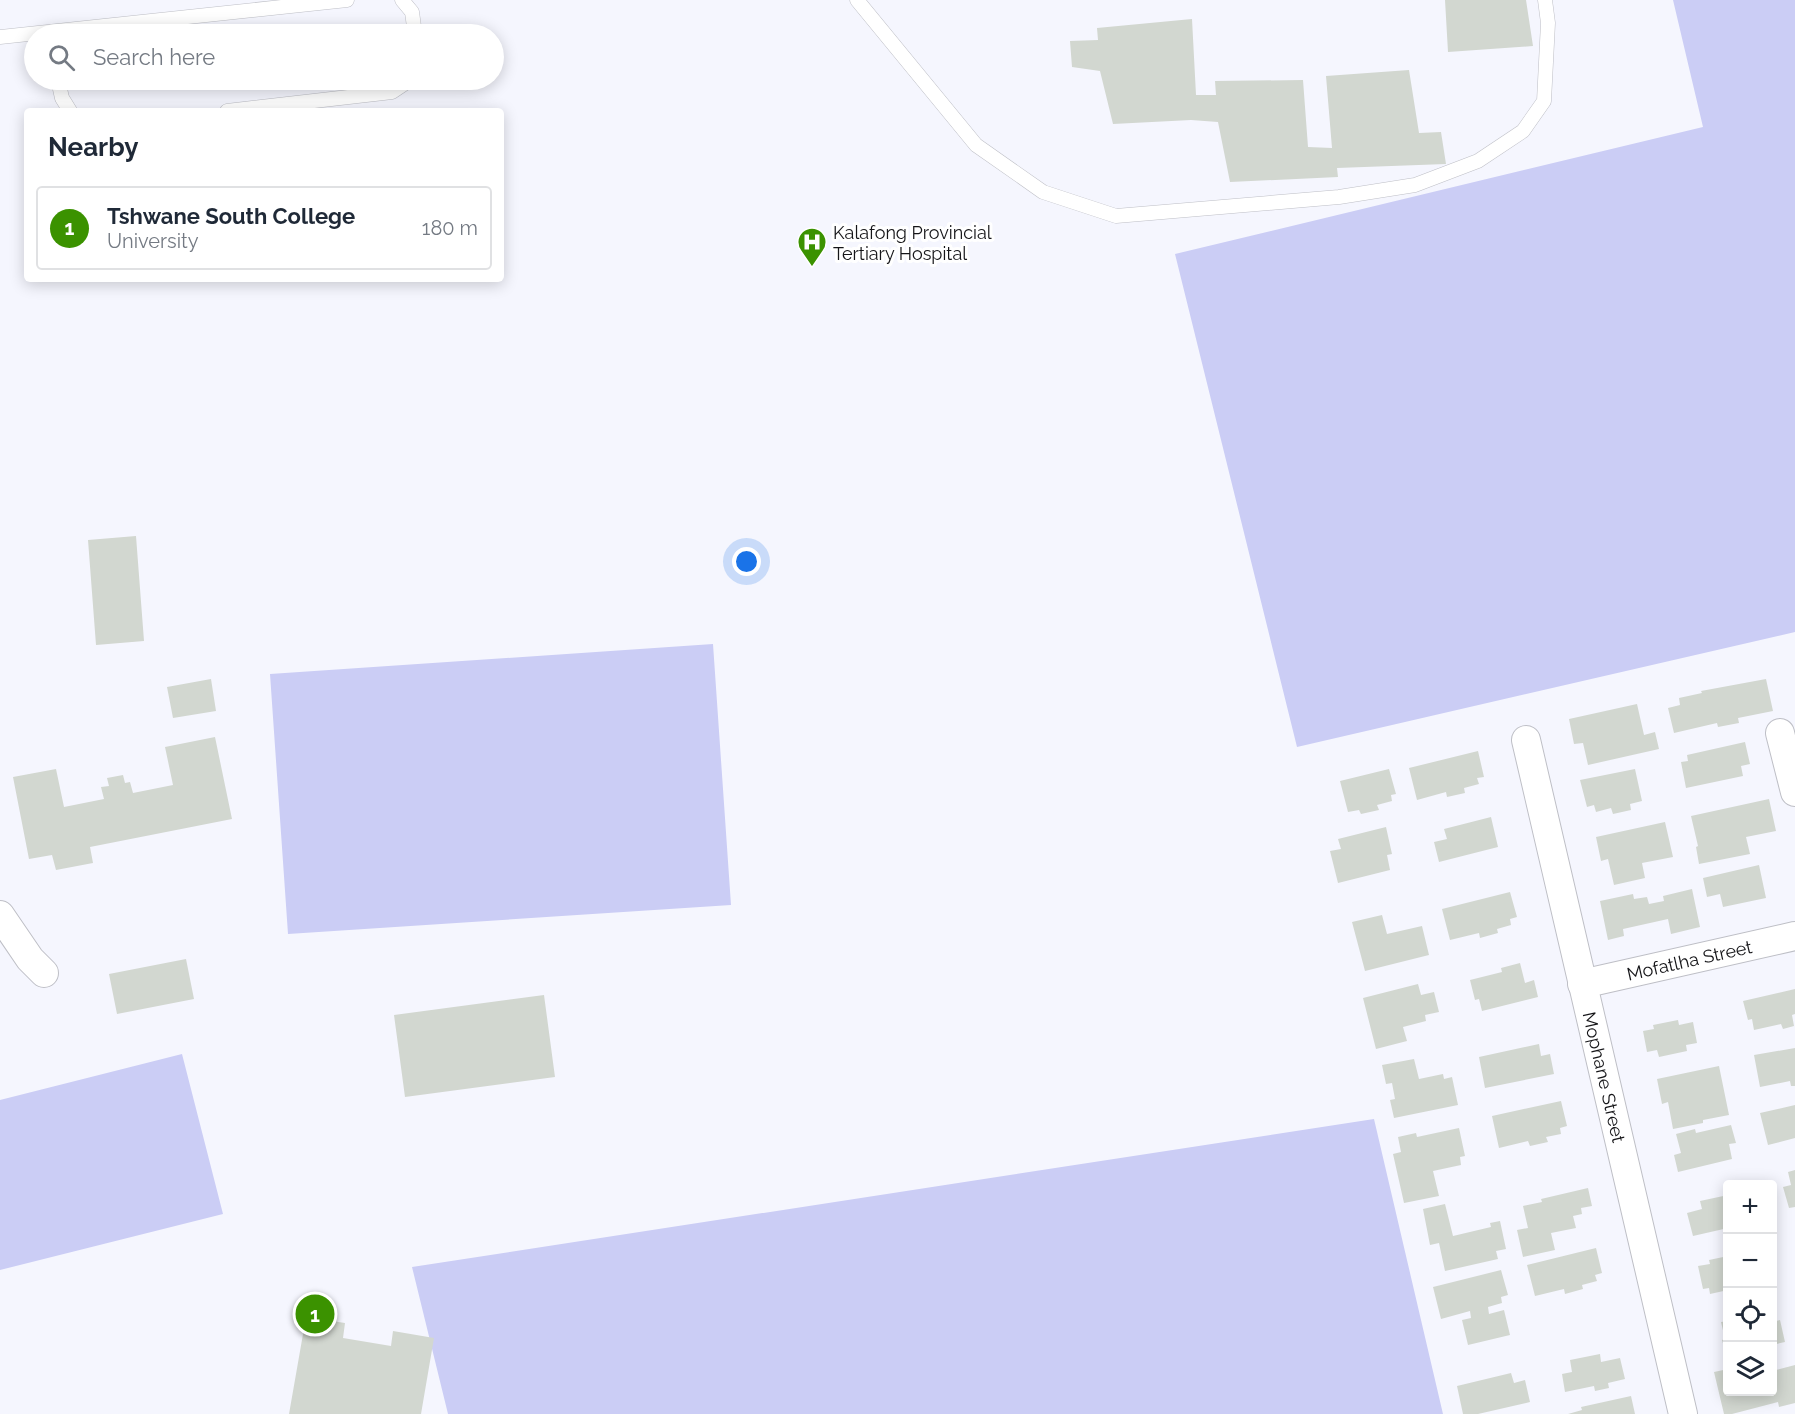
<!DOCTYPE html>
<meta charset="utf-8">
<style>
:root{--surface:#fff;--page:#f2f2f3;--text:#1f2937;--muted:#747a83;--line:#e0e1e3;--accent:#3b9200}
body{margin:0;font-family:Raleway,sans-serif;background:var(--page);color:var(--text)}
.controls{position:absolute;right:18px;bottom:18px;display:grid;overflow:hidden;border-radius:6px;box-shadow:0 3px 15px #0003}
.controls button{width:54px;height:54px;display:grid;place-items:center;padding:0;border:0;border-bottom:2px solid var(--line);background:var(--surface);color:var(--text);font:30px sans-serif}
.you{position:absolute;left:747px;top:562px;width:21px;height:21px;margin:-15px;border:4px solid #fff;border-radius:50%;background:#1a73e8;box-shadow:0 0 0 9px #1a73e833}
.badge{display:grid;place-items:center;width:39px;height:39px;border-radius:50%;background:var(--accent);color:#fff;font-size:20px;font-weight:700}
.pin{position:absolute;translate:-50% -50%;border:3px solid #fff;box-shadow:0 2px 6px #0006}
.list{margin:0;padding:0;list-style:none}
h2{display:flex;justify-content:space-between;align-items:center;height:78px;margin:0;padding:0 24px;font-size:26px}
h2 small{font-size:20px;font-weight:400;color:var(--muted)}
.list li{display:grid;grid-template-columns:39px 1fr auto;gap:18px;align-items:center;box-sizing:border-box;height:84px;margin:0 12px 12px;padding:0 12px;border:2px solid var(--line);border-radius:6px}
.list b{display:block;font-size:22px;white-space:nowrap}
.list p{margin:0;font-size:20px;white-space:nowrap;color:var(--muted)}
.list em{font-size:20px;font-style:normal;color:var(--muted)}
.icon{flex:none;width:33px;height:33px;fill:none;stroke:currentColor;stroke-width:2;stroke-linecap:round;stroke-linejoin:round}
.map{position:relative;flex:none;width:1795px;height:1414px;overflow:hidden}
.search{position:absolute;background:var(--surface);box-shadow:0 3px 15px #0003;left:24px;top:24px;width:480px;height:66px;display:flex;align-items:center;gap:15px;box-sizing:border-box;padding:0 21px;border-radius:33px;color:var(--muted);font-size:22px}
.panel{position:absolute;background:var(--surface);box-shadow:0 3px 15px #0003;left:24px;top:108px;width:480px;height:174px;border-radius:6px}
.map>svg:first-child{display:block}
.green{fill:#cbcdf5}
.building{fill:#d2d7d0}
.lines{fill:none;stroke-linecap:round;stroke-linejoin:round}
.lane-casing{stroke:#bebfc6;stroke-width:15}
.street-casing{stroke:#bebfc6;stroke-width:30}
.lane{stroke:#fff;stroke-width:14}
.street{stroke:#fff;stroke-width:28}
.labels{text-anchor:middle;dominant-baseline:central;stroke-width:6;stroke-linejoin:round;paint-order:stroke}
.poi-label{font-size:18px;fill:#151518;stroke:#fff;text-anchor:start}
.street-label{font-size:18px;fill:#151518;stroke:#fff}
</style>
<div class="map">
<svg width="1795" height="1414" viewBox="0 0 1795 1414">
<rect width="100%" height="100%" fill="#f5f6fe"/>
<path class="green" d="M1673,0H1795V632L1297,747L1175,254L1703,127Z
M713,644L731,905L288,934L270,674Z
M182,1054L223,1214L0,1270V1100Z
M1374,1119L1443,1414H448L412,1267Z"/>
<path class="building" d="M1445,0H1526L1533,46L1448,52Z
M1192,19L1196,95H1216L1215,81L1303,80L1308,147L1332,148L1326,76L1409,70L1419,133L1441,132L1446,164L1337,168L1338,177L1230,182L1218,122L1191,120L1113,124L1100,71L1072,67L1070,41L1098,40L1097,28Z
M136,536L144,641L96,645L88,540Z
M211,679L216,711L173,718L167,687Z
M1766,679L1773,711L1738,718L1739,723L1718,727L1717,723L1674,733L1668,708L1680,705L1679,698L1702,693L1701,691Z
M1637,704L1644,735L1655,732L1659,749L1588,765L1583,743L1574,744L1569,719Z
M215,737L232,819L90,847L93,863L56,870L52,855L29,859L13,777L56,769L64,807L104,799L101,787L109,786L107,778L123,775L125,783L130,782L133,793L173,785L165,747Z
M1745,742L1750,764L1741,766L1743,776L1686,788L1681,762L1688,761L1687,755Z
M1478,751L1484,777L1477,778L1479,784L1464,788L1465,793L1447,797L1446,792L1417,800L1409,768Z
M1389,769L1396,794L1391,795L1392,801L1377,805L1379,810L1361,814L1359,810L1348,812L1340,781Z
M1635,769L1642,801L1630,804L1631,810L1613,814L1611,808L1596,812L1594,805L1587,807L1580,780Z
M1769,799L1776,831L1746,837L1750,854L1699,864L1696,847L1698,846L1691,816Z
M1491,817L1498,847L1439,862L1434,842L1447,839L1444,829Z
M1665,822L1673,857L1642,863L1645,878L1614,885L1608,859L1601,861L1596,837Z
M1386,827L1392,854L1387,855L1390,870L1338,883L1330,851L1341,849L1338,839Z
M1759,865L1766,898L1723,907L1720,894L1707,897L1703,878Z
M1692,889L1700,927L1671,934L1668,919L1623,929L1624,936L1608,940L1600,901L1633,894L1634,899L1647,897L1649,904L1664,901L1663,896Z
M1510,892L1517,917L1510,919L1511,925L1497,929L1498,933L1480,938L1479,933L1450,940L1442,909Z
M1382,915L1387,934L1422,926L1429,955L1365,971L1352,922Z
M186,959L194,999L117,1014L109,974Z
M1520,963L1525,983L1534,980L1538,997L1482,1011L1479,999L1475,1000L1470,980L1502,972L1501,968Z
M1418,984L1421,995L1434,992L1439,1012L1425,1015L1426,1021L1403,1027L1407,1041L1376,1049L1363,998Z
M1795,989V1014L1792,1015L1794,1026L1783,1029L1781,1024L1754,1030L1752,1019L1748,1020L1743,1001Z
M544,995L555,1077L405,1097L394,1015Z
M1678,1020L1679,1025L1693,1022L1697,1043L1686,1045L1687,1051L1659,1057L1657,1050L1647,1052L1643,1031L1654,1029L1653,1025Z
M1539,1044L1541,1056L1550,1054L1554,1074L1485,1088L1479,1057Z
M1795,1048V1086H1791L1790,1081L1760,1087L1754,1055Z
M1414,1059L1419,1079L1443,1074L1444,1079L1452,1077L1458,1105L1394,1118L1390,1100L1395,1099L1392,1083L1386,1084L1382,1065Z
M1719,1066L1729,1115L1703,1120V1123L1673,1129L1668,1102L1662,1104L1657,1079Z
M1561,1101L1567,1126L1560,1128L1561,1134L1546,1137L1548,1142L1530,1146L1528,1141L1499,1148L1492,1116Z
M1795,1105V1138L1768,1145L1760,1113Z
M1731,1125L1736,1143L1729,1144L1732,1159L1678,1172L1674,1155L1681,1153L1676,1134L1695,1129L1696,1133Z
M1459,1128L1465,1156L1460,1157L1461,1165L1433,1171L1439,1196L1404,1203L1393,1154L1401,1152L1398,1137L1416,1133L1417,1137Z
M1795,1170V1207L1789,1208L1783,1187L1791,1185L1788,1172Z
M1588,1188L1592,1206L1581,1208L1582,1214L1573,1216L1576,1228L1551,1233L1555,1250L1523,1257L1517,1230L1528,1228L1523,1206L1542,1202L1541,1199Z
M1728,1195V1228L1693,1236L1687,1213L1702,1209L1700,1201Z
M1445,1204L1453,1236L1491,1227L1490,1223L1500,1221L1506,1249L1496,1251L1498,1259L1445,1271L1439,1243L1430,1245L1423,1209Z
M1596,1248L1602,1273L1595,1275L1597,1281L1582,1285L1583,1289L1565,1294L1564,1289L1535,1296L1527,1265Z
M1728,1256V1290L1710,1294L1709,1288L1703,1289L1698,1266L1710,1264L1709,1260Z
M1501,1270L1508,1295L1501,1297L1502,1303L1488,1307L1489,1314L1504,1310L1510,1335L1468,1345L1462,1320L1471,1318L1470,1311L1441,1319L1433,1287Z
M306,1317L345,1323L343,1338L391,1346L393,1331L434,1338L421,1414H289Z
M1780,1320L1785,1342L1772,1345V1322Z
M1728,1321V1357H1727L1722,1340L1725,1339L1721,1322Z
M1600,1354L1601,1362L1620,1358L1625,1379L1608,1383L1609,1388L1595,1391L1594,1386L1565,1392L1562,1374L1572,1372L1570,1360Z
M1795,1365V1403L1779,1407L1778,1402L1732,1414H1724L1714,1372L1728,1369V1392H1772V1371Z
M1511,1373L1514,1383L1525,1380L1530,1402L1478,1414H1463L1457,1386Z
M1631,1396L1635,1414H1568L1582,1410L1581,1407Z"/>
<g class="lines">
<g class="lane-casing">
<path id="lane" d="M402,0L412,12L415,34
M857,0L976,145L1043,192L1116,216L1339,197L1415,185L1478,161L1523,131L1544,101L1548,23L1545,0
M0,37L347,0
M58,80L62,98L70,111
M227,111L392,92L410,80"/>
</g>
<g class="street-casing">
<g id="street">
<path d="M1780,733L1795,792"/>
<path id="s1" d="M1526,740L1683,1414"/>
<path d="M0,915L30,959L44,973"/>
<path id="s2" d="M1582,984L1795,936"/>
</g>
</g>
<use href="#lane" class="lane"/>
<use href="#street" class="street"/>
</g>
<defs>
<g id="hospital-pin" transform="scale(1.5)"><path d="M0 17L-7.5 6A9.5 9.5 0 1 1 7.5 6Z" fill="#3b9200" stroke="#fff"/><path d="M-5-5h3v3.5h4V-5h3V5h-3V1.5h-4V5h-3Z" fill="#fff"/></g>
</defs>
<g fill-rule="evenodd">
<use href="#hospital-pin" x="812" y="242"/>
</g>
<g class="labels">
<g class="poi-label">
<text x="833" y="232">Kalafong Provincial<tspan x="833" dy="21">Tertiary Hospital</tspan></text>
</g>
<g class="street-label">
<text stroke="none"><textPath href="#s2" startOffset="110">Mofatlha Street</textPath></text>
<text stroke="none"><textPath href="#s1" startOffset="346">Mophane Street</textPath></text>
</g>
</g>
</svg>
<div class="controls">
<button>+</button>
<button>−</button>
<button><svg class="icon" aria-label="locate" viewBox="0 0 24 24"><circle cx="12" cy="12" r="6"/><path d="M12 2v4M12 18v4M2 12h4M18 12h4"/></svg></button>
<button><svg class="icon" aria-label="layers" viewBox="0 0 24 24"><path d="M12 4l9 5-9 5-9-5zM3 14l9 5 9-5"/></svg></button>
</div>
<div class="you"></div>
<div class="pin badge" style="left:315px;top:1314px">1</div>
<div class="search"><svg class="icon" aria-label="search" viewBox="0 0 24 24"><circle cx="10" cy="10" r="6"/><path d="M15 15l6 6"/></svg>Search here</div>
<section class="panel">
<h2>Nearby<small></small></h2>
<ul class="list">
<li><span class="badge">1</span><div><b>Tshwane South College</b><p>University</p></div><em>180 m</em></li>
</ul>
</section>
</div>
